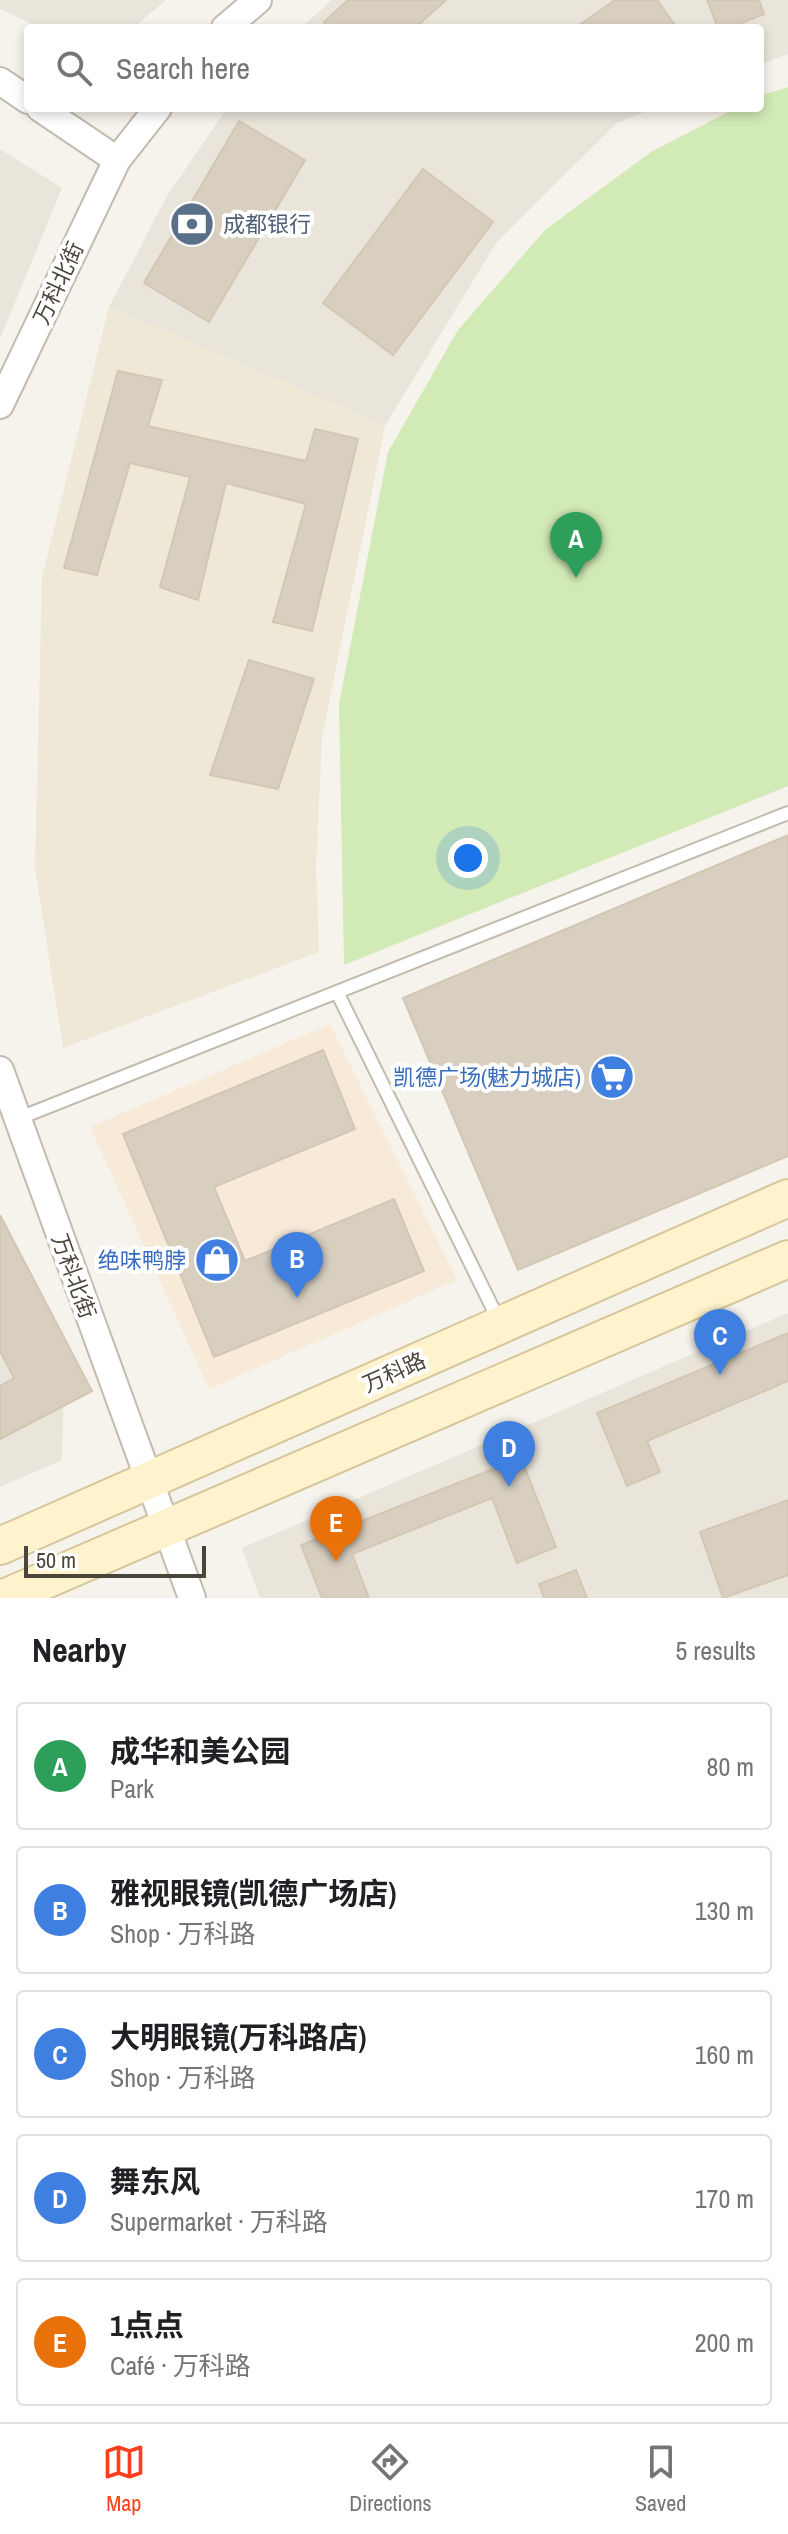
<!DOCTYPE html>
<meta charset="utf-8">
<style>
:root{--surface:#fff;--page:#f6f6f6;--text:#202124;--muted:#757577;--line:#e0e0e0;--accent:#fc3f1d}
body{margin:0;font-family:"Archivo Narrow","Noto Sans SC",sans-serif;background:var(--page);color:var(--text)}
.scale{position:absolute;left:24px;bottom:20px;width:182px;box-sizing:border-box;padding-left:8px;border:4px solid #4b4439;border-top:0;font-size:22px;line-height:28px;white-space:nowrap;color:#4b4439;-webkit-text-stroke:6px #fff;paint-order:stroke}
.you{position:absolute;left:468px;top:858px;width:28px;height:28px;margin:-20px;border:6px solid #fff;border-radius:50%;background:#1a73e8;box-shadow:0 0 0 12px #1a73e833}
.badge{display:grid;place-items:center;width:52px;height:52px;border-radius:50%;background:var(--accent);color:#fff;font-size:26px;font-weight:700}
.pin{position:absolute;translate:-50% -66px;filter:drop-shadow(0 2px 4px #0008)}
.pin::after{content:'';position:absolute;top:42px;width:28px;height:24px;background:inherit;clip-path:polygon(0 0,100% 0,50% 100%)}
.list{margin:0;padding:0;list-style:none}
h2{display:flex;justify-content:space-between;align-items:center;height:104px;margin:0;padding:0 32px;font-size:34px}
h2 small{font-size:26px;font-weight:400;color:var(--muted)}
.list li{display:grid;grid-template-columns:52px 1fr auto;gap:24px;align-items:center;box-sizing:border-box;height:128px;margin:0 16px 16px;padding:0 16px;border:2px solid var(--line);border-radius:8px}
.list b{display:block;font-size:30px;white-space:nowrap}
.list p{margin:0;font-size:26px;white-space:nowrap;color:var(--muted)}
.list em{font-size:26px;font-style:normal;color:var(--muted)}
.icon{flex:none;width:44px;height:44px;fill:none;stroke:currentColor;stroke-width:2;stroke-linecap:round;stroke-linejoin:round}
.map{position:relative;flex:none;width:788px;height:1598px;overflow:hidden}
.search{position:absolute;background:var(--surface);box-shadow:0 4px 12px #0003;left:24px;right:24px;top:24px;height:88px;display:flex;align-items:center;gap:20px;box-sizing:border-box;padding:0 28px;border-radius:8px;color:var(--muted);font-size:30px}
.sheet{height:824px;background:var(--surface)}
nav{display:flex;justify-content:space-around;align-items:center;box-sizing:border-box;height:112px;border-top:2px solid var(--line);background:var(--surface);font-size:22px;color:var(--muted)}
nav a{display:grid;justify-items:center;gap:4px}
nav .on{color:var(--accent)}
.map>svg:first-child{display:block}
.residential{fill:#eae5da}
.commercial{fill:#f7ead8}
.education{fill:#efe8d6}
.green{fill:#d2eab5}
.building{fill:#d8cfc1;stroke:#d3c7b4;stroke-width:2}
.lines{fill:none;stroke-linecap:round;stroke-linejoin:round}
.service-casing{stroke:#c2bbae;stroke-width:16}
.minor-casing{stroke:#c2bbae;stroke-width:30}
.secondary-casing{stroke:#d6c79b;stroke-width:40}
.service{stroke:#fff;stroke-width:12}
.minor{stroke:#fff;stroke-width:26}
.secondary{stroke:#fff3cd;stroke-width:36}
.labels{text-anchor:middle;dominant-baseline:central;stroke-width:8;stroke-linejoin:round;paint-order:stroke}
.service-label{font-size:22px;fill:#4e5e75;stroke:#fff;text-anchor:start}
.street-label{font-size:22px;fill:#4b4439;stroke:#fff}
.shop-label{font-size:22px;fill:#366cbe;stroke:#fff;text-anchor:end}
</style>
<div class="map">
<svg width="788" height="1598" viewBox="0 0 788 1598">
<rect width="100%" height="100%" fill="#f6f3ec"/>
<path class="residential" d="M0,0H166L133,28H40L0,9Z
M332,0H788V54L760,65V28H301Z
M227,108H654L617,123L496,243L385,426L109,307L167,196Z
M0,149L62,188L0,339Z
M0,1259L64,1384L62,1460L0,1487Z
M788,1313V1598H260L242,1548Z"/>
<path class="commercial" d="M330,1024L457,1280L209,1389L90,1127Z"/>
<path class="education" d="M109,307L385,426L322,738L316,867L319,952L63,1048L35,868L42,577Z"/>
<path class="green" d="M788,87V786L344,965L339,704L388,452L458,330L545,230L651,152L736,108H760V96Z"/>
<path class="building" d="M348,0H446L415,28H329L324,22Z
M615,0H657L677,28H575Z
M707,0H759L764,14L729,28H718Z
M239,121L305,160L209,322L144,283Z
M423,169L493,222L393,355L323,303Z
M118,371L162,380L148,426L306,461L315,429L358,439L312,631L273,622L306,504L226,483L198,600L160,587L190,477L130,463L97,575L64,568Z
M249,660L314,679L278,789L210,775Z
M788,835V1156L518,1270L403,998Z
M323,1050L355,1129L214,1187L245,1261L394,1199L424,1271L214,1357L123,1134Z
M0,1215L92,1391L0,1439V1386L14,1378L0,1351Z
M788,1333V1381L647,1441L660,1472L627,1486L597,1413Z
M521,1458L556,1547L517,1563L492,1498L352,1554L369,1598H322L301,1545Z
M788,1500V1575L723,1598L700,1532Z
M576,1570L587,1598H544L539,1584Z"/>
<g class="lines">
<g class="service-casing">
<path id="service" d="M337,992L500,1323
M17,1119L788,813"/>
</g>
<g class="minor-casing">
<path id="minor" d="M225,28L258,0
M0,81L28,100
M40,108L117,160
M0,405L117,160L158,108
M0,1070L192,1598"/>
</g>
<g class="secondary-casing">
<path id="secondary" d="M0,1546L788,1198
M4,1598L788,1259"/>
</g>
<use href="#service" class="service"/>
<use href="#minor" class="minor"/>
<use href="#secondary" class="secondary"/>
</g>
<defs>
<g id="bank-disc" transform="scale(2.3)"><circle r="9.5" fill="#5c6f8a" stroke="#fff"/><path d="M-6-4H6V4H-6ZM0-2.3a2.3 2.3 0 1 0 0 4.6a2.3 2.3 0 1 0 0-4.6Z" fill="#fff"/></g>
<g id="supermarket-disc" transform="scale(2.3)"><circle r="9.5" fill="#3f7fe0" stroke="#fff"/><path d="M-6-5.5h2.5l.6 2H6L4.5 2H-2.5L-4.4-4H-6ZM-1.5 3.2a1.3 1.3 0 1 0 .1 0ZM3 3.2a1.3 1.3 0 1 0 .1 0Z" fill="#fff"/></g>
<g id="shop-disc" transform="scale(2.3)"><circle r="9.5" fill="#3f7fe0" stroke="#fff"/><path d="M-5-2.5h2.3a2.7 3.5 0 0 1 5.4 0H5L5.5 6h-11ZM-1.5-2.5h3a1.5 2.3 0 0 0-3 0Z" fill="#fff"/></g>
</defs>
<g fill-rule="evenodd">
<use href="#bank-disc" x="192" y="224"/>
<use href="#supermarket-disc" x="612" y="1077"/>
<use href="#shop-disc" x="217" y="1260"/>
</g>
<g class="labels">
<g class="service-label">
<text x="223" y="224">成都银行</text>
</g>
<g class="street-label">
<text transform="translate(58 283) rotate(-65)">万科北街</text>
<text transform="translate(74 1276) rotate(70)">万科北街</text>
<text transform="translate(394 1372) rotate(-24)">万科路</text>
</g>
<g class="shop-label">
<text x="581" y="1077">凯德广场(魅力城店)</text>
<text x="186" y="1260">绝味鸭脖</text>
</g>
</g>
</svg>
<div class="scale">50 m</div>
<div class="you"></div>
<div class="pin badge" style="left:576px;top:578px;background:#2e9e5b">A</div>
<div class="pin badge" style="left:297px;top:1298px;background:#3f7fe0">B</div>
<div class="pin badge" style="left:720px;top:1375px;background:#3f7fe0">C</div>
<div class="pin badge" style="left:509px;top:1487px;background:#3f7fe0">D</div>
<div class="pin badge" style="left:336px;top:1562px;background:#e8710a">E</div>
<div class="search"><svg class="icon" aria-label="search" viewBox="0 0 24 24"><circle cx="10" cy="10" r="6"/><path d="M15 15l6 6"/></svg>Search here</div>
</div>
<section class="sheet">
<h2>Nearby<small>5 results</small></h2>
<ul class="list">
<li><span class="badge" style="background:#2e9e5b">A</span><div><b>成华和美公园</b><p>Park</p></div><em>80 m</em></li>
<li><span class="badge" style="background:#3f7fe0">B</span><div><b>雅视眼镜(凯德广场店)</b><p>Shop · 万科路</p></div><em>130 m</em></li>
<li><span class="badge" style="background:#3f7fe0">C</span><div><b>大明眼镜(万科路店)</b><p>Shop · 万科路</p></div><em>160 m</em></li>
<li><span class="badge" style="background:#3f7fe0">D</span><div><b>舞东风</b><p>Supermarket · 万科路</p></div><em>170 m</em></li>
<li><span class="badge" style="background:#e8710a">E</span><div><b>1点点</b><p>Café · 万科路</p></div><em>200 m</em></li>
</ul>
</section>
<nav>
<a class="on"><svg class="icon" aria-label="map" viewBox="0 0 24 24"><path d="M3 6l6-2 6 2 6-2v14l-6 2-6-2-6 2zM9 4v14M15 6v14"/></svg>Map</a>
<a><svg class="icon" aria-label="directions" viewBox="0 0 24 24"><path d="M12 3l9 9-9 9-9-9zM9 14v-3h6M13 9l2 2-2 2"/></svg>Directions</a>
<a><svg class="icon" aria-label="saved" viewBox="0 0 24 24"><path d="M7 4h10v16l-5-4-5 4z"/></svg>Saved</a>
</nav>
